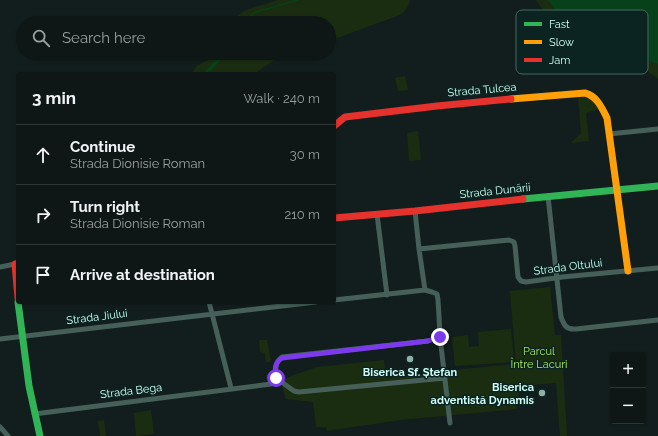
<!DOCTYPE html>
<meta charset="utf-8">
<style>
:root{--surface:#0e1616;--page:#1c2323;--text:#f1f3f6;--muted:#9b9fa1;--line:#2e3535}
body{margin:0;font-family:Raleway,sans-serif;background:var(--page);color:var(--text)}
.controls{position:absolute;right:12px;bottom:12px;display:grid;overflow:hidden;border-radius:4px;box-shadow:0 1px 3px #0004}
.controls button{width:36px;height:36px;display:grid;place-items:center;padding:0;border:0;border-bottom:1px solid var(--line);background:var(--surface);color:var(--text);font:20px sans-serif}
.stop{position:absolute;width:12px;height:12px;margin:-9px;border:3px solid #7c3aed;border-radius:50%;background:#fff}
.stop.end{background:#7c3aed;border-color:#fff;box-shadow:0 1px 4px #0008}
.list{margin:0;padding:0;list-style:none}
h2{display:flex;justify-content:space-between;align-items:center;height:52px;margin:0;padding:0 16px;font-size:17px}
h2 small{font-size:13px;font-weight:400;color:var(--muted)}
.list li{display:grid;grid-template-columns:26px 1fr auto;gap:12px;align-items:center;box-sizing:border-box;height:60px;padding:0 16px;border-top:1px solid var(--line)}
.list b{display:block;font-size:15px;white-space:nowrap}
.list p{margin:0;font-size:13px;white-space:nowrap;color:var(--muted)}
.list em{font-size:13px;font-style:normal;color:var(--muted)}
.icon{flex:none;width:22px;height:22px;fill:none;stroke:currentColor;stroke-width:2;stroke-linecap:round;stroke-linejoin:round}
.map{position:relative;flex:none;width:658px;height:436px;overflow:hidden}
.search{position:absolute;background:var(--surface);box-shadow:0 1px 3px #0004;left:16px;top:16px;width:320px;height:44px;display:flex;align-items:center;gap:10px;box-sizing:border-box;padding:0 14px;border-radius:22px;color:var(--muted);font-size:15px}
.panel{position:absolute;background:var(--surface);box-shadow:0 1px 3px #0004;left:16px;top:72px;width:320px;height:232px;border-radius:4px}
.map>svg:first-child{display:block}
.green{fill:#1a2d11}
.water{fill:#074119}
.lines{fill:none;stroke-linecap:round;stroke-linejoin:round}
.stream{stroke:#074119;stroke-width:1.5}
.street{stroke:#466059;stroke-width:5}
.fast{stroke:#30b455;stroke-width:7}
.slow{stroke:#ff9f0a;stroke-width:7}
.jam{stroke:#e5322d;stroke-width:7}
.route{stroke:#7c3aed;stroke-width:5}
.poi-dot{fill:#8eb0a9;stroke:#0c2421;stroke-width:1.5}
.labels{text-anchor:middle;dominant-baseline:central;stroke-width:3;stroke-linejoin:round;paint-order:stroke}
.street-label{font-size:11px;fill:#d0fff5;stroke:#0c2421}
.park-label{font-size:11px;fill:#a9e853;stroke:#0c2421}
.poi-label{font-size:11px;font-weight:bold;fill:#d0fff5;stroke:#0c2421}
.key{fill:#0c2421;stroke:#476661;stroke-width:1}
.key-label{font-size:11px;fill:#d0fff5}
</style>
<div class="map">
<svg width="658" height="436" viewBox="0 0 658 436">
<rect width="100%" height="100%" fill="#121e1d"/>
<path class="green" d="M277,0H410C408,7 406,11 400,15L329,41V23H227L246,10Z
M536,0H658V79L656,77L642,68L629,66L620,61L606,49L551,20L548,17Z
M221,53H295L273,61L254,74H191L197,66Z
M405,76L408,90L398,91L395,78Z
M578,96L589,97L599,109L586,113L589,141L571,143L581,133Z
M418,131L421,160L409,161L407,133Z
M550,287L555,335H561L567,436H560L556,383L518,386L520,404H516L517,409L400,420L327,431L326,427H316L313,402L286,399L282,386L283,379L317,367L384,360L386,378L454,370L516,364L510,291Z
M511,329L514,362L455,366L452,337L468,335L469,347L479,346L478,332Z
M259,340H267L271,362H266L265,353L260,352Z
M151,410L154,434L136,436L134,413Z
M104,420L106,436H100L98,421Z"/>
<path class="water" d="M548,0H658V64L632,55L629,50L617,38L601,30L584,26L557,12Z
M222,53H227L208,74H203Z"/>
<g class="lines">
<path class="stream" d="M241,23L256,12L298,0"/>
<path class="street" d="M609,134L658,129
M548,196L561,317C564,325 566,330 576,329L658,320
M415,211L419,249L425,290
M377,214L387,295
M419,249L509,240L514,242L515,246L518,277L521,281L526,282L562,277L658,268
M0,267L15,264
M334,300L425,290L432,292L437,294L438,300L439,316L440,337L450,423
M209,302L231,388
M0,339L316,302
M276,378L294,391L299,392L445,378
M34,414L271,384C281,377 270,366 282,357L428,341L440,337
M0,427L8,436"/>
<path class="fast" d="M523,199L658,186
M18,302L29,386L40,436"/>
<path class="slow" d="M511,99L585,93C597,96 602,108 607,118L628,271"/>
<path class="jam" d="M334,126L345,117L437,106L511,99
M334,218L415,211L523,199
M18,263L15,264L18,298"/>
</g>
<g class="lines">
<path class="route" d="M276,378C275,369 274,363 282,358L428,341L440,337"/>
</g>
<g class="poi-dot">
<circle cx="410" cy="359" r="4"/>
<circle cx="542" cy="393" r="4"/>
</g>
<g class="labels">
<g class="street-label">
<text transform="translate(482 90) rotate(-5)">Strada Tulcea</text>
<text transform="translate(495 191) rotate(-6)">Strada Dunării</text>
<text transform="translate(568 267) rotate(-7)">Strada Oltului</text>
<text transform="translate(97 317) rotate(-7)">Strada Jiului</text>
<text transform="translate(131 391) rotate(-7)">Strada Bega</text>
</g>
<g class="park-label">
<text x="539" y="351">Parcul<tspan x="539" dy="13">Între Lacuri</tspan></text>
</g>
<g class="poi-label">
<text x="410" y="372">Biserica Sf. Ștefan</text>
<text x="534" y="387" text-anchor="end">Biserica<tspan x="534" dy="13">adventistă Dynamis</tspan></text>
</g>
</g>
<rect x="516" y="10" width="132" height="64" rx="6" class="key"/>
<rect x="524" y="22" width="18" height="4" fill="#30b455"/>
<rect x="524" y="40" width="18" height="4" fill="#ff9f0a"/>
<rect x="524" y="58" width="18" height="4" fill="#e5322d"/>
<g class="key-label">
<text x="549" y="28">Fast</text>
<text x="549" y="46">Slow</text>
<text x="549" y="64">Jam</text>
</g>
</svg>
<div class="controls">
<button>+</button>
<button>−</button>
</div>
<div class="stop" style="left:276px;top:378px"></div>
<div class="stop end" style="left:440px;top:337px"></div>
<div class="search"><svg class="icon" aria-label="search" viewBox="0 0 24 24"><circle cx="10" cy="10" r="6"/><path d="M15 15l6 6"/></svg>Search here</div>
<section class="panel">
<h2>3 min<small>Walk · 240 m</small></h2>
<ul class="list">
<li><svg class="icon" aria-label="ahead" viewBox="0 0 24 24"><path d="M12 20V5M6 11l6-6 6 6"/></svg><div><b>Continue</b><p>Strada Dionisie Roman</p></div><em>30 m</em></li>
<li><svg class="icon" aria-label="right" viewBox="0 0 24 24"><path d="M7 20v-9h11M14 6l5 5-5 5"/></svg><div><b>Turn right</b><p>Strada Dionisie Roman</p></div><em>210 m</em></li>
<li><svg class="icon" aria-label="arrive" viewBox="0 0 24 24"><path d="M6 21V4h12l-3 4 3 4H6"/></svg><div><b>Arrive at destination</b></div></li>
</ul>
</section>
</div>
